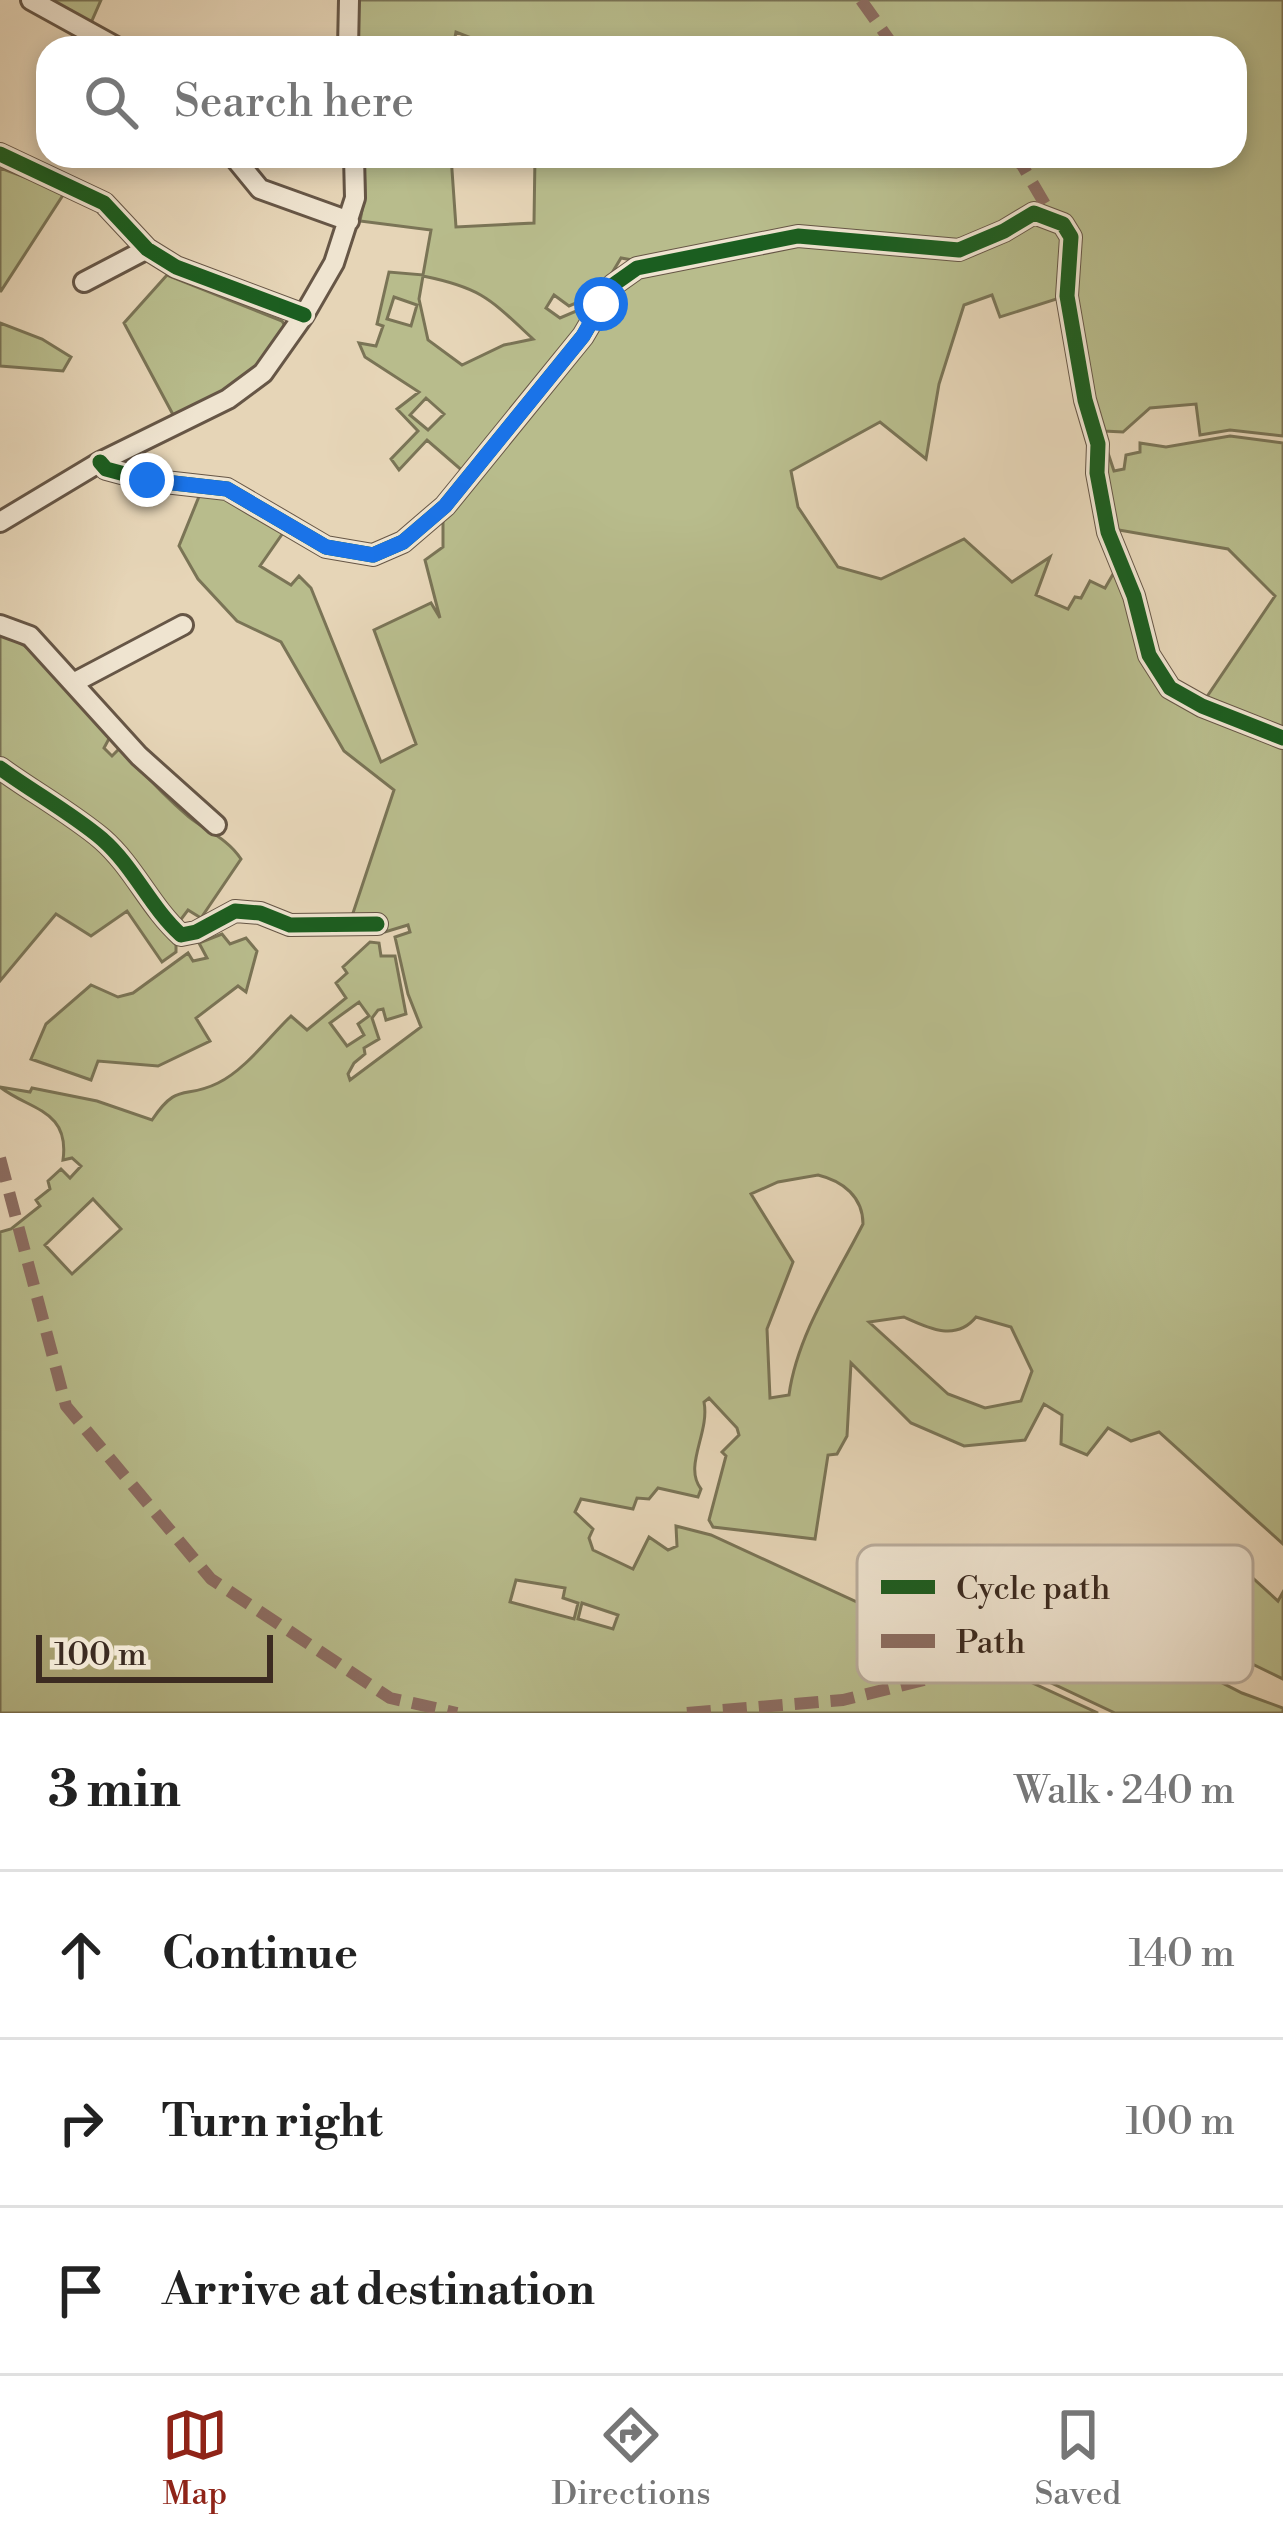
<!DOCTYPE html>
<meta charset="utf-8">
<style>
:root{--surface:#fff;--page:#f6f6f6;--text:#222;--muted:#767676;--line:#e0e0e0;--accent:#8f2418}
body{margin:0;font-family:"Libre Bodoni",serif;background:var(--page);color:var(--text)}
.scale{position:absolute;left:36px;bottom:30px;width:237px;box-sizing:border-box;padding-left:12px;border:6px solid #3c2b21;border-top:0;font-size:33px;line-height:42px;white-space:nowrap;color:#3c2b21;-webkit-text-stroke:9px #efe4d0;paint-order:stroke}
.stop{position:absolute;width:36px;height:36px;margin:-27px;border:9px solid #1a73e8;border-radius:50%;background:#fff}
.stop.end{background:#1a73e8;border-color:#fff;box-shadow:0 3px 12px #0008}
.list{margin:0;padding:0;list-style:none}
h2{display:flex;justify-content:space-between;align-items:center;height:156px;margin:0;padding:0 48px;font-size:51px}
h2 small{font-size:39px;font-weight:400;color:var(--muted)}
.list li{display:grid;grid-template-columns:78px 1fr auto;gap:36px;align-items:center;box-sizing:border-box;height:168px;padding:0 48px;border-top:3px solid var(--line)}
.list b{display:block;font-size:45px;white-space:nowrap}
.list em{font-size:39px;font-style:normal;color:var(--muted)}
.icon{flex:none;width:66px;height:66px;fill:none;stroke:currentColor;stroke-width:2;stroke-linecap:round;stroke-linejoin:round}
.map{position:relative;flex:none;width:1283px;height:1713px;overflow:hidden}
.search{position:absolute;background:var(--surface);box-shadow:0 6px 18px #0003;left:36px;right:36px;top:36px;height:132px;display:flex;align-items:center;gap:30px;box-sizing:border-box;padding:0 42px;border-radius:36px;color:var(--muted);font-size:45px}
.sheet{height:660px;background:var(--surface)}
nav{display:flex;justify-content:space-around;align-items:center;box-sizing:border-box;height:168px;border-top:3px solid var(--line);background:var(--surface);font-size:33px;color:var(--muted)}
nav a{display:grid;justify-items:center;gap:6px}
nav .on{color:var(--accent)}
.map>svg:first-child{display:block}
.green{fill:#b8bc8c;stroke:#7a7456;stroke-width:3;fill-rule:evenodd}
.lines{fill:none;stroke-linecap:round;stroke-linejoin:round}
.street-casing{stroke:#665646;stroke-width:24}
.street{stroke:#efe4d0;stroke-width:18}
.quiet{stroke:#8d6e63;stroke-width:12;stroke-dasharray:24 12;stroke-linecap:butt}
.cycleway-casing{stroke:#efe4d0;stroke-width:22}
.cycleway{stroke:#1b5e20;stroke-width:15}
.route{stroke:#1a73e8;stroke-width:15}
.key{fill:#efe4d0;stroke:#b9ac9c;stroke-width:3}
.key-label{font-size:33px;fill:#3c2b21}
</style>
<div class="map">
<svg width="1283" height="1713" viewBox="0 0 1283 1713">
<rect width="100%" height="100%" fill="#e6d5b7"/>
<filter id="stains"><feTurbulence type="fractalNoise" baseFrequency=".00167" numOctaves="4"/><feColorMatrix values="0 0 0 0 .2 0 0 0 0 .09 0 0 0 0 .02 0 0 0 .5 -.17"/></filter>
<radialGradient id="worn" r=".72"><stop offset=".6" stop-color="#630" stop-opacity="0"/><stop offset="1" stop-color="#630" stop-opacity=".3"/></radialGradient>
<path class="green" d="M36,0H101L90,25Z
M358,0H1283V436L1230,430L1200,435L1196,404L1150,408L1123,432L1104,431C1080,396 1071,265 1064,216L1044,208L972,243L847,236L638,261L621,258L600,293L569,306L554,295L546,308L560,318L595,303L564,352L522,397L465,473L427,440L399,470L391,459L418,431L397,409L419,392L365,357L359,343L376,346L383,326L377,324L389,272L423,275L431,230L360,221L365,195L364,156H451L456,227L534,223L535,156H1235V48H497L456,32L453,48H358ZM423,276C482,288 490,299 533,339L504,345L462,365L428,340L419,299ZM394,297L417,305L411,326L387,319ZM426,398L444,414L428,430L410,415Z
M0,168L65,192L1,291H0Z
M1039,217L1067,238L1063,297L1000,317L992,295L964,305L939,384L926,459L880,422L791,471L798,507L838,567L881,579L964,539L1012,582L1050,557L1036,595L1068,609L1075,597L1081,598L1090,581L1105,588L1116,569L1156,679L1283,741V1544L1159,1432L1131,1441L1108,1428L1087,1455L1061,1444L1062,1415L1044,1404L1025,1440L964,1446L911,1423L851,1363L847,1436L837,1454L828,1455L815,1539L713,1527L709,1520L726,1456L722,1452L739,1435L737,1428L709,1398L704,1402C710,1433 683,1466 701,1489L698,1497L658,1488L649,1499L637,1498L633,1509L581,1499L575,1512L593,1529L589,1538L593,1550L633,1569L649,1537L668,1550L677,1546L676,1526L711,1535L1098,1713H0V1232L11,1229L40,1206L36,1200L50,1189L48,1181L61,1169L70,1178L81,1166L72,1158L63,1160C70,1109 29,1110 0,1087L30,1092L32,1088L97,1101L152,1120C178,1081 184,1100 218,1083C245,1070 269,1037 291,1016L307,1030L346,998L336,983L347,973L343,967L370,942L379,943L381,956H395L406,1014L386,1020L383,1009L378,1010L372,1018L379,1039L364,1048L365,1054L354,1063L348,1074L350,1080L421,1027L408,994L395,937L410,932L408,925L385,932L349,925L394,790L344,751L281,642L237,621L198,579L179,546L200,494L219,493L285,530L260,566L291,585L299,576L311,588L381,762L416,744L374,630L431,603L440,618L425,560L443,547V521L607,302L638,276L800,239L964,254ZM359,1002L369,1016L358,1024L364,1035L347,1046L330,1023ZM818,1175C843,1181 863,1197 863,1224C836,1277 797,1335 789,1395L770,1398L767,1329L793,1262L751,1194L778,1182ZM93,1199L121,1229L72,1274L45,1245ZM904,1317C928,1328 956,1342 976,1317L1011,1327L1032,1371L1021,1401L985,1408L948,1394L869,1322ZM516,1580L565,1588L563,1598L578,1603L574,1619L510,1602ZM582,1603L618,1615L613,1629L578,1619Z
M167,275L282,321L287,329L250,375L177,422L124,323Z
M0,323L42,339L71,357L63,371L0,366Z
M1230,436L1283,443V732L1204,701L1275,596L1228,549L1113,529L1104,468L1107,450L1114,471L1124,469L1126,455L1140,452V443L1166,447Z
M0,636C37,640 87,707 111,735L104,748L112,756L121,747C142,772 164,796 189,817C208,832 227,838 241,859L201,918L188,910L173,930L134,870L0,768Z
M0,777L105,849L176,945V952L162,962L127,911L91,936L56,914L0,981Z
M222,934L230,944L246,938L257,951L246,992L238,986L196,1018L210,1041L158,1066L98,1061L91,1080L31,1059L46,1024L91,985L118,997L133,993L188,953L193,961L207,958L199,943Z
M1232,1559L1278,1601L1283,1592V1679L1240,1658L1218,1578Z
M996,1592L1051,1609L1062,1605L1063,1601L1242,1693L1283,1708V1713H1115L998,1658Z"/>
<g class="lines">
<g class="street-casing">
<path id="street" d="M31,0L118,48
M348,48L349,0
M0,154L104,203L147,249L176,267L304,315
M233,156L260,189L349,221
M84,282L147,249
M100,462L106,469L147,480L227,489L326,547L373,555L403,542L445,506L583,336L613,285L637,268L798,236L959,250L1004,231L1034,213L1063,224L1071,237L1067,296L1085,400L1098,444L1097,473L1108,532L1134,596L1149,655L1170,688L1202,706L1283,738
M0,522L100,462L228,399L263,373L304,315L334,263L355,198L354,156
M0,625L30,636L139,756L216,825
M75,682L183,625
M0,768C33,792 71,813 102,839C134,867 150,907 181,935L196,932L235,911L260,913L290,925L377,924"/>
</g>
<use href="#street" class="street"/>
<path class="quiet" d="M861,0L895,48
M1010,156L1022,165L1053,218
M0,1158L66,1406L211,1579L390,1698L457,1713
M687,1713L843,1700L996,1662"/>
<g class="cycleway-casing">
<path id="cycleway" d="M0,154L104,203L147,249L176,267L304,315
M100,462L106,469L147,480L227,489L326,547L373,555L403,542L445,506L583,336L613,285L637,268L798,236L959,250L1004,231L1034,213L1063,224L1071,237L1067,296L1085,400L1098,444L1097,473L1108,532L1134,596L1149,655L1170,688L1202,706L1283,738
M0,768C33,792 71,813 102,839C134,867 150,907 181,935L196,932L235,911L260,913L290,925L377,924"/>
</g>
<use href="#cycleway" class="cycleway"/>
</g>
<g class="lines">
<path class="route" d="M147,480L227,489L326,547L373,555L403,542L445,506L583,336L601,304"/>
</g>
<rect x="857" y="1545" width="396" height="138" rx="18" class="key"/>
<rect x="881" y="1580" width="54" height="14" fill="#1b5e20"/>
<rect x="881" y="1634" width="54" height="14" fill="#8d6e63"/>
<g class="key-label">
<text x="956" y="1599">Cycle path</text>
<text x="956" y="1653">Path</text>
</g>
<rect width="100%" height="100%" filter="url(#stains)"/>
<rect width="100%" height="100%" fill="url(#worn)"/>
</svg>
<div class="scale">100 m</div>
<div class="stop" style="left:601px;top:304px"></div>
<div class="stop end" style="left:147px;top:480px"></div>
<div class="search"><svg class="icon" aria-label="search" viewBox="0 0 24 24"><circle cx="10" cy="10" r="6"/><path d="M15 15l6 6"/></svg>Search here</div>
</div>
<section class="sheet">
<h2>3 min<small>Walk · 240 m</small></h2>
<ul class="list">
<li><svg class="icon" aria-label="ahead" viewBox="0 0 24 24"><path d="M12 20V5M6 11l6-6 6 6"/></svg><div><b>Continue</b></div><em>140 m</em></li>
<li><svg class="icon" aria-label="right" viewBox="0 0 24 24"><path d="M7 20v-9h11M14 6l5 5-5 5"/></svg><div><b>Turn right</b></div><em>100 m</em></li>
<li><svg class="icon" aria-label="arrive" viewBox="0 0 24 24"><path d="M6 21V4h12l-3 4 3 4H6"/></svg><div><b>Arrive at destination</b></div></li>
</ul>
</section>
<nav>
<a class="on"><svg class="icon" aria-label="map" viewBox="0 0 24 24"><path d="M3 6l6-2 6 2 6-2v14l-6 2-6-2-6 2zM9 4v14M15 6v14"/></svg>Map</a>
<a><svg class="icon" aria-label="directions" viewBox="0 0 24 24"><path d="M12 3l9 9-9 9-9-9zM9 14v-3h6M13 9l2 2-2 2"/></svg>Directions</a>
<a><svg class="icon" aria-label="saved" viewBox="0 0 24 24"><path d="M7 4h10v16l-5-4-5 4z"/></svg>Saved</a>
</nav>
